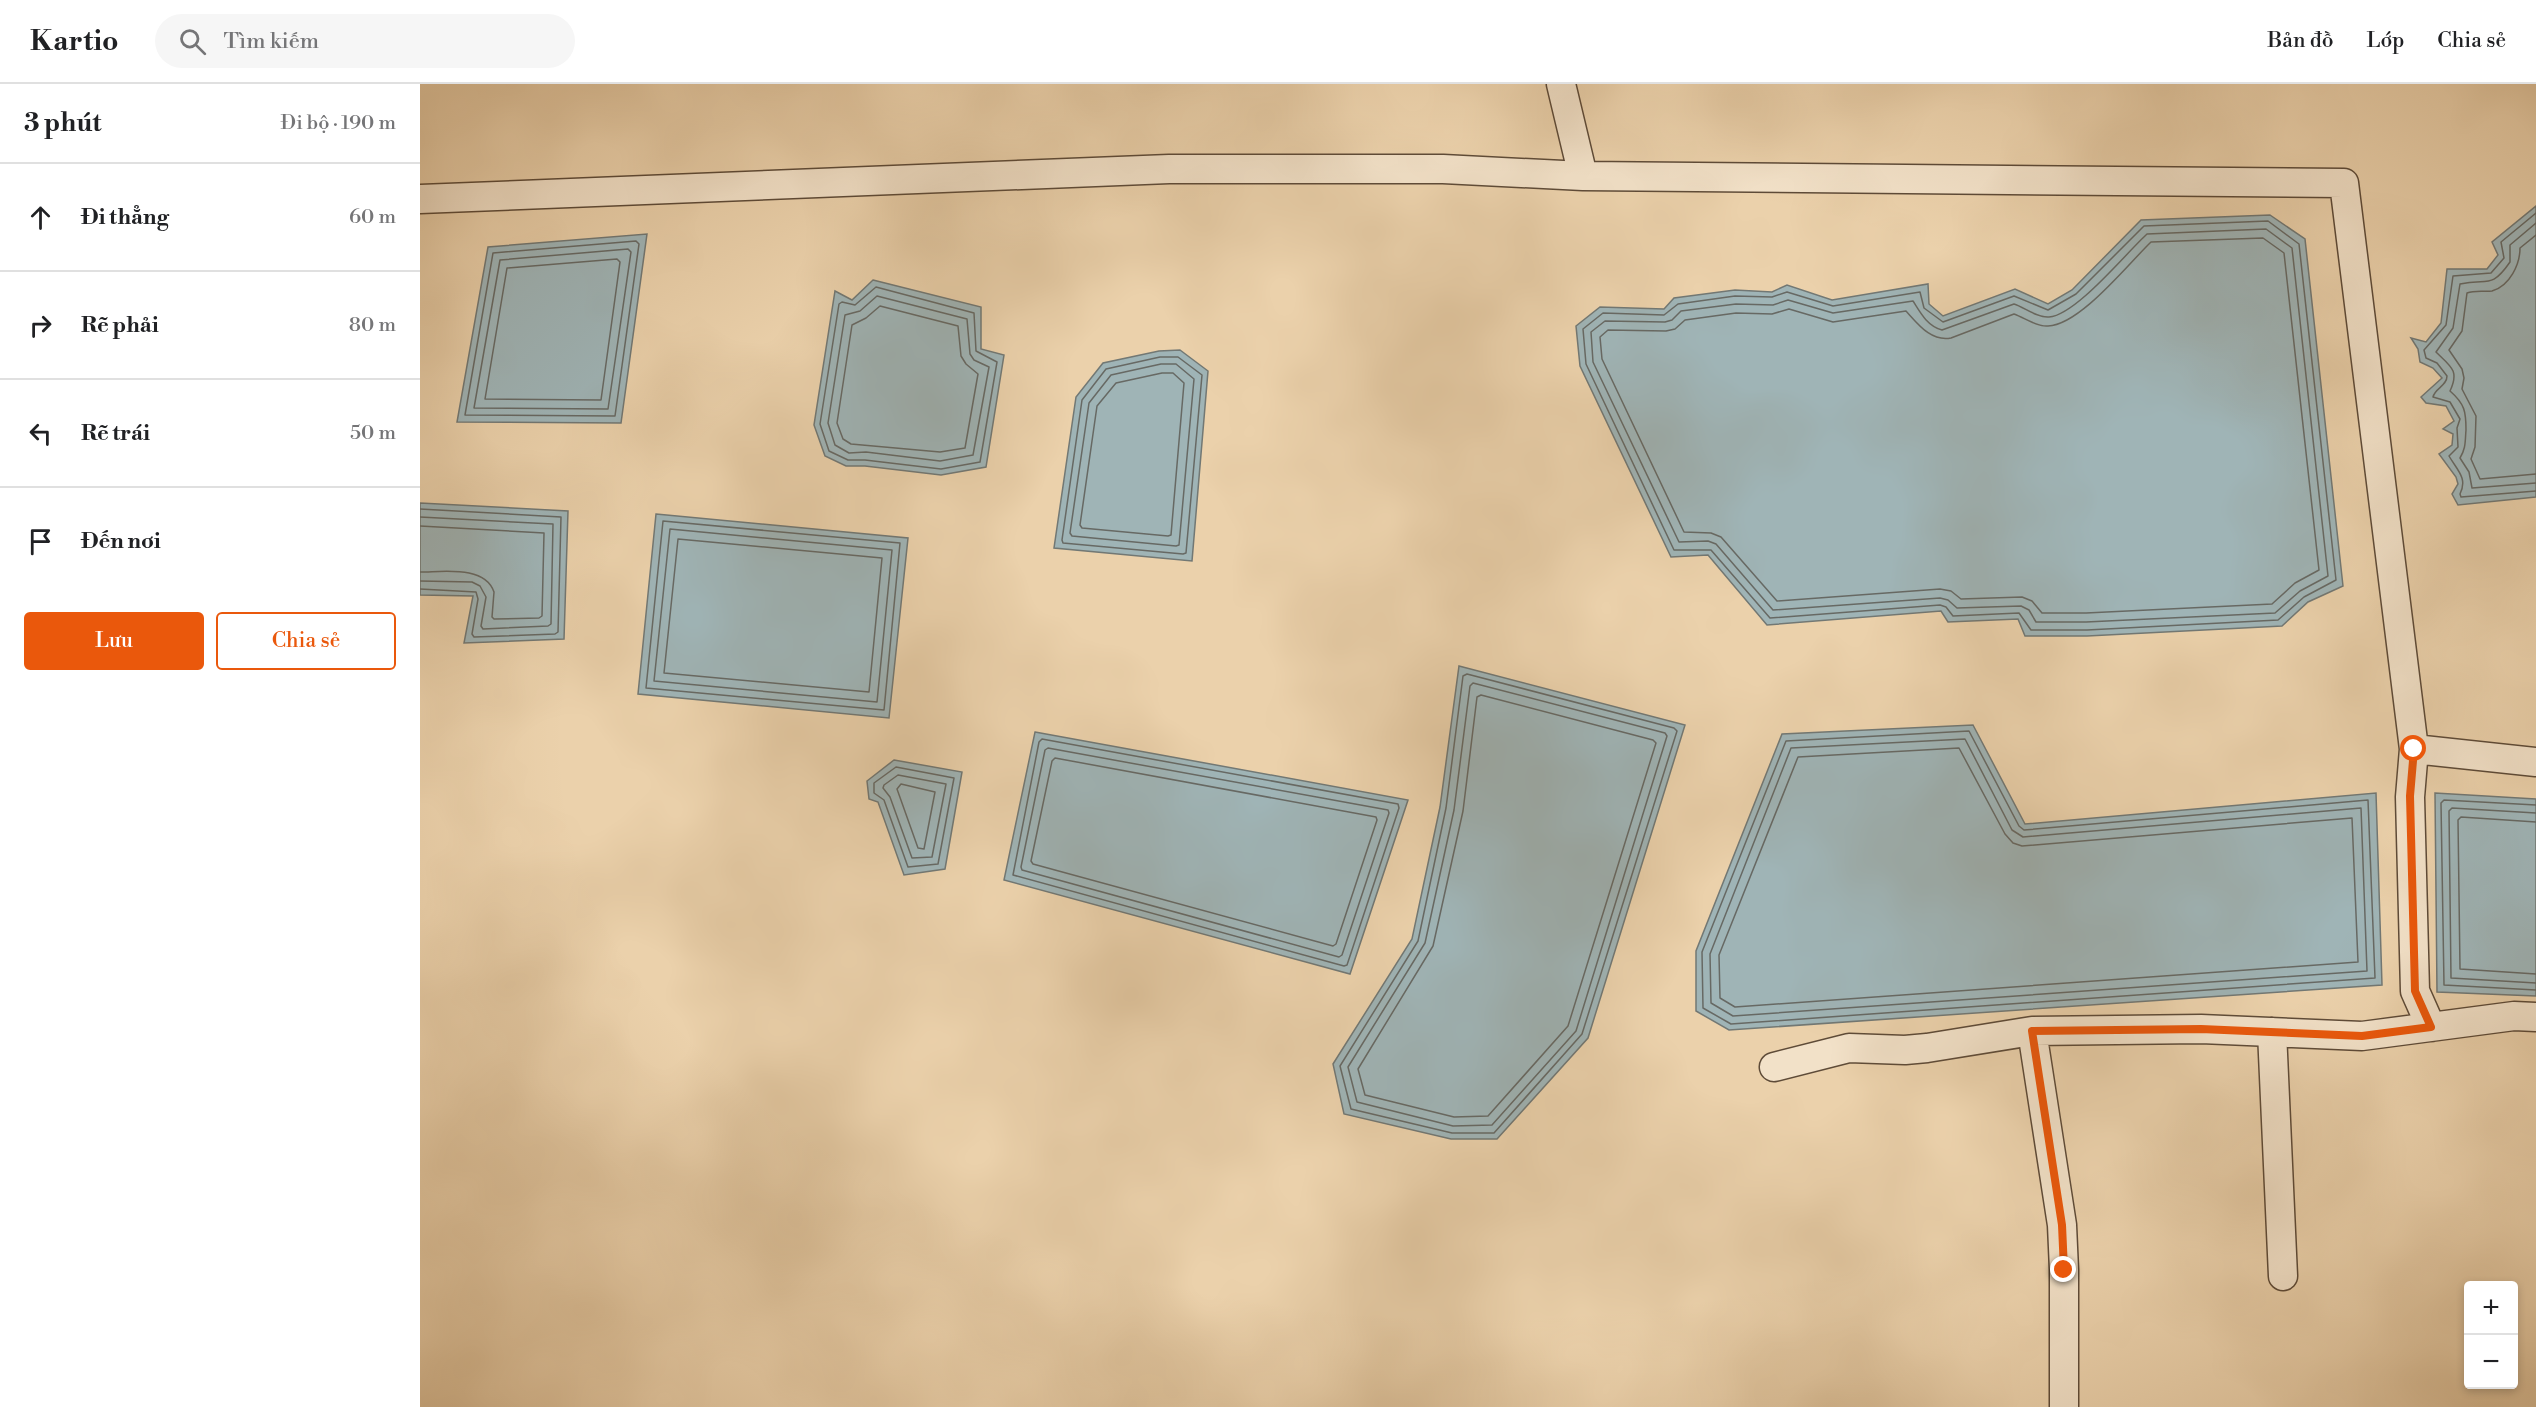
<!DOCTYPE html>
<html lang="vi">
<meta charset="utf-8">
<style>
:root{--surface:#fff;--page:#f6f6f6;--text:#202124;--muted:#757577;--line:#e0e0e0;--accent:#ea580c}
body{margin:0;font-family:"Libre Bodoni",serif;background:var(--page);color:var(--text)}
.controls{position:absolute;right:18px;bottom:18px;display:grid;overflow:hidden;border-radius:6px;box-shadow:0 3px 9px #0003}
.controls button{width:54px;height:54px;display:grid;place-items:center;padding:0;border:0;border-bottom:2px solid var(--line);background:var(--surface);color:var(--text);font:30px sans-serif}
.stop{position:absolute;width:18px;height:18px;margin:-14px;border:4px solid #ea580c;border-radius:50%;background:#fff}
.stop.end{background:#ea580c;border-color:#fff;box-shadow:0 2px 6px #0008}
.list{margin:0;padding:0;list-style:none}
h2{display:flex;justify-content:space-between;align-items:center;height:78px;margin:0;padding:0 24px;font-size:26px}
h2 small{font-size:20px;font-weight:400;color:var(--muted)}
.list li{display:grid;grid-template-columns:39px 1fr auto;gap:18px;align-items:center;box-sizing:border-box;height:108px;padding:0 24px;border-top:2px solid var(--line)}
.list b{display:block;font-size:22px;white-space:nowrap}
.list em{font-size:20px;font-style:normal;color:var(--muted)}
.actions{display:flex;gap:12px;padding:18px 24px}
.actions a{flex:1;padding:14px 0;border:2px solid var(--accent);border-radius:6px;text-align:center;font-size:21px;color:var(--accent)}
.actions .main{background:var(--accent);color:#fff}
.icon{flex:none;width:33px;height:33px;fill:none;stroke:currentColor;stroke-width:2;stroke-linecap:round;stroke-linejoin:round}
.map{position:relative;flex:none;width:2116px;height:1323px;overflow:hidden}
header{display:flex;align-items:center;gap:36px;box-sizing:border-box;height:84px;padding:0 30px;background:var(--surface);border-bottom:2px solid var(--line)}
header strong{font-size:28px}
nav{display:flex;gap:33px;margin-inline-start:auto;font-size:21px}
.search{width:420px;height:54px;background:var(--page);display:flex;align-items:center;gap:15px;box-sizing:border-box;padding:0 21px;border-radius:33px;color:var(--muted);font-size:22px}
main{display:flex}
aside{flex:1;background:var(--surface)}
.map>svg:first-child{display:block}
.water{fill:#9fb4b6;stroke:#727874;stroke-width:1.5}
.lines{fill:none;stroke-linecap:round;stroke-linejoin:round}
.shore{stroke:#676964;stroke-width:1.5}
.street-casing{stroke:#5e4b38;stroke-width:31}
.street{stroke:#f2e1c8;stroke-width:28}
.route{stroke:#ea580c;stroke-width:8}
</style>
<header>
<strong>Kartio</strong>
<div class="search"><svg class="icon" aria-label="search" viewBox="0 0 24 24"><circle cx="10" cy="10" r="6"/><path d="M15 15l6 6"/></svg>Tìm kiếm</div>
<nav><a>Bản đồ</a><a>Lớp</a><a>Chia sẻ</a></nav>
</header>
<main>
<aside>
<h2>3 phút<small>Đi bộ · 190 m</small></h2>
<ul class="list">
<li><svg class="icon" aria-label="ahead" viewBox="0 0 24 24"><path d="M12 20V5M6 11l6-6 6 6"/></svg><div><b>Đi thẳng</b></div><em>60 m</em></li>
<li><svg class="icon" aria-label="right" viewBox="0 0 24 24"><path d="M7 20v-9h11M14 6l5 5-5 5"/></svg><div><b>Rẽ phải</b></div><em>80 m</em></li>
<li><svg class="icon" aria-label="left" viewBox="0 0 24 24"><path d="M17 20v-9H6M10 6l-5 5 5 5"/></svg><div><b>Rẽ trái</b></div><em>50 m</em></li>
<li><svg class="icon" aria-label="arrive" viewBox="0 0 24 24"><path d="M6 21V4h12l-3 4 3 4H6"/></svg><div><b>Đến nơi</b></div></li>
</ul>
<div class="actions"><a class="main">Lưu</a><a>Chia sẻ</a></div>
</aside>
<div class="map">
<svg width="2116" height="1323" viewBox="0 0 2116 1323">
<rect width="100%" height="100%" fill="#ebd1ab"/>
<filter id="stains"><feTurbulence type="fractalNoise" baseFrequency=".00333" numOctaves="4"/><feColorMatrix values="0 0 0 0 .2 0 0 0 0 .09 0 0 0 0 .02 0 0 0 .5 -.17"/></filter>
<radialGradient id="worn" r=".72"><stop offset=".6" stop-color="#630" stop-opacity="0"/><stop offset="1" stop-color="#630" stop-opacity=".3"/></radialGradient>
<path class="water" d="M2116,122V413L2038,421L2032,410L2038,400L2036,393L2019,370L2032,361L2033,350L2023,345L2034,337L2026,322L2006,319L2001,313L2022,294L2013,284L2000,278L1998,265L1991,254L2006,258L2021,239L2027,185H2067L2078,171L2072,158Z
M1850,131L1885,155L1923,502L1888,518L1862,542L1667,552H1605L1598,535L1528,538L1521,527L1347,541L1288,471L1251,473L1160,282L1156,242L1180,223L1244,225L1254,214L1315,206L1352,208L1367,201L1412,216L1508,200L1509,220L1523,232L1595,205L1628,220L1652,206L1721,136Z
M227,150L201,339L37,338L68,163Z
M453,196L561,223V265L584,271L566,383L521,391L445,382H426L405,372L394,341L415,207L432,216Z
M760,266L788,287L772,477L634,464L656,313L683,279L739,267Z
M0,419L148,427L144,555L44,559L53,512L0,511Z
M236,430L488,454L469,634L218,610Z
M1039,582L1265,641L1168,954L1077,1055H1031L924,1030L913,980L992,855L1020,723Z
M1553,641L1605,740L1956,709L1962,901L1309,946L1276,927V867L1362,650Z
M615,648L988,716L930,890L584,796Z
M474,676L542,688L525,785L484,791L458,718L449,715L447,697Z
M2015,709L2116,715V912L2017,908Z"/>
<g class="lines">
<path class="shore" d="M2116,129L2081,158L2084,174L2071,189L2033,192L2026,241L2004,266L2006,274L2017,279L2027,292C2027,302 2015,304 2013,313L2030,318L2040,335L2037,344L2038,363L2029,372C2037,386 2048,394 2040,410L2041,413L2116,407
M1848,137L1879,160L1916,496L1884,513L1858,536L1667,546H1611L1599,529L1533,532L1526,523L1520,521L1350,534L1291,466H1254L1166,280L1163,245L1183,229L1244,231L1258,220L1315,212L1352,213L1367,208L1413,222L1500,208L1504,224L1523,238L1594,212L1628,226L1656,210L1724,142Z
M2116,139L2090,161V178C2070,207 2067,193 2040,200L2033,244L2016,268C2030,282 2040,286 2030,307C2045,320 2046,328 2046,346C2045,358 2046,364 2040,374L2049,388L2052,404L2116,399
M1846,145L1872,164L1908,492L1880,507L1855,529L1666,538H1616L1609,526L1601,522L1537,524L1528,516L1520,514L1353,526L1296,460L1288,457L1259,458L1173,278L1171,248L1185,237L1245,238L1252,236L1261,227L1316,220L1353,221L1368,216L1413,229L1493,217C1500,228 1507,242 1522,246L1594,220C1604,223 1617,234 1629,233C1656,231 1706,169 1727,150Z
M2116,151L2100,164C2100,180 2090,202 2072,207C2064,208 2055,206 2047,209L2042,247L2029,266L2042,285L2044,294L2042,305L2056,332L2055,363L2051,375L2060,395L2116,390
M1843,154L1864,169L1899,486L1875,499L1852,520L1666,529H1622L1612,517L1602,513L1541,515L1531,507L1520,505L1357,517L1301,453L1291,449L1264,448L1182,275L1180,253L1188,246L1246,247L1255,245L1265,236L1316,229L1352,230L1369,225L1413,238L1486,227C1498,240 1511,258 1531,254L1594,230C1605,234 1617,243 1628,242C1660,241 1708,180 1731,158Z
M216,157L219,160L195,332L45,331L73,169Z
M208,165L211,168L188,325L54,324L80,176Z
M197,175L200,178L181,316L65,315L87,184Z
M456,203L554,229L556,267L577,278L560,378L521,385L445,376H428L409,367L400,340L419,220L422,218L435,221Z
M457,212L547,235L550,270L554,276L569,283L553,371L520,377L446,368L429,369L415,361L408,339L425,231L440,227Z
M460,222L538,242L541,272L546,280L558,290L545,364L520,368L431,360L423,355L417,339L432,241L446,234Z
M740,273H758L782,291L766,469L763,470L643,459L642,456L662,316L686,285Z
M741,280H756L774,295L759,461L756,462L652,452L650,449L669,319L691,291Z
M742,289H753L764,299L751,451L748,452L662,444L660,441L677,322L696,299Z
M0,425L141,433L138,548L135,550L54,553L52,550L58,515L56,508L0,505
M0,433L133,440L131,540L128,542L63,545L61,542L66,513L60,502L52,498L0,497
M243,437L480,459L464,626L226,604Z
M0,442L124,449L122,532L119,534L74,535L72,533L74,508C65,481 23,488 0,488
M250,445L472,466L457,618L234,597Z
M258,455L462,474L449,608L244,589Z
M1047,590L1254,644L1257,647L1162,950L1074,1049H1032L931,1025L920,982L998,857L1026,724L1043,592Z
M1053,599L1245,649L1247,652L1156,947L1072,1041L1033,1042L937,1018L928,983L1005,859L1034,726L1050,602Z
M1061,611L1233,656L1236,659L1148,942L1068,1032L1034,1033L945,1011L938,985L1013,862L1043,727L1057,613Z
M1549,647L1599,742L1604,746L1948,716L1955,894L1311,940L1283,924L1282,868L1366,657Z
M622,655L978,720L979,724L927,881L924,882L593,791L619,658Z
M1545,655L1592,746L1603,753L1941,724L1947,887L1313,932L1291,919L1290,870L1371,664Z
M628,664L968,726L969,729L922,871L919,873L602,786L601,783L625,666Z
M1539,664L1585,750L1593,759L1602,762L1932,734L1938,878L1315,923L1300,914L1299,871L1378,673Z
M635,674L956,733L957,736L916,860L913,862L613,780L611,777L632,677Z
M476,683L534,694L518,780L488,783L464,716L454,709V699Z
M478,691L526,700L512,773L492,774L470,713L463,704L464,701Z
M481,700L515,708L504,765L498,764L477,705Z
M2116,721L2024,716L2021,719L2024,901L2116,906
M2116,729L2032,724L2029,727L2031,894L2116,899
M2116,738L2041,733L2038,736L2040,885L2116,890"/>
<g class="street-casing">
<path id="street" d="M1141,0L1163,92
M0,115L749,85H1023L1163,92L1924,99L1994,665L1990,713L1995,907L2011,943
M1994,665L2116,678
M1612,947L1642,1141L1644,1186V1323
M1852,948L1863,1192
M1354,983L1429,964L1485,966L1507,964L1612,947L1781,945L1942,952L2094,932L2116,933"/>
</g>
<use href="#street" class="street"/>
</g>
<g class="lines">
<path class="route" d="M1644,1186L1642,1141L1612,947L1781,945L1942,952L2011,943L1995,907L1990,712L1994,665"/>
</g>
<rect width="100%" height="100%" filter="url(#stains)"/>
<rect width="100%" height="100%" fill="url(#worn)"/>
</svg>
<div class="controls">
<button>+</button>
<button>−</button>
</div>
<div class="stop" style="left:1994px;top:665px"></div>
<div class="stop end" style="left:1644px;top:1186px"></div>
</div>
</main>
